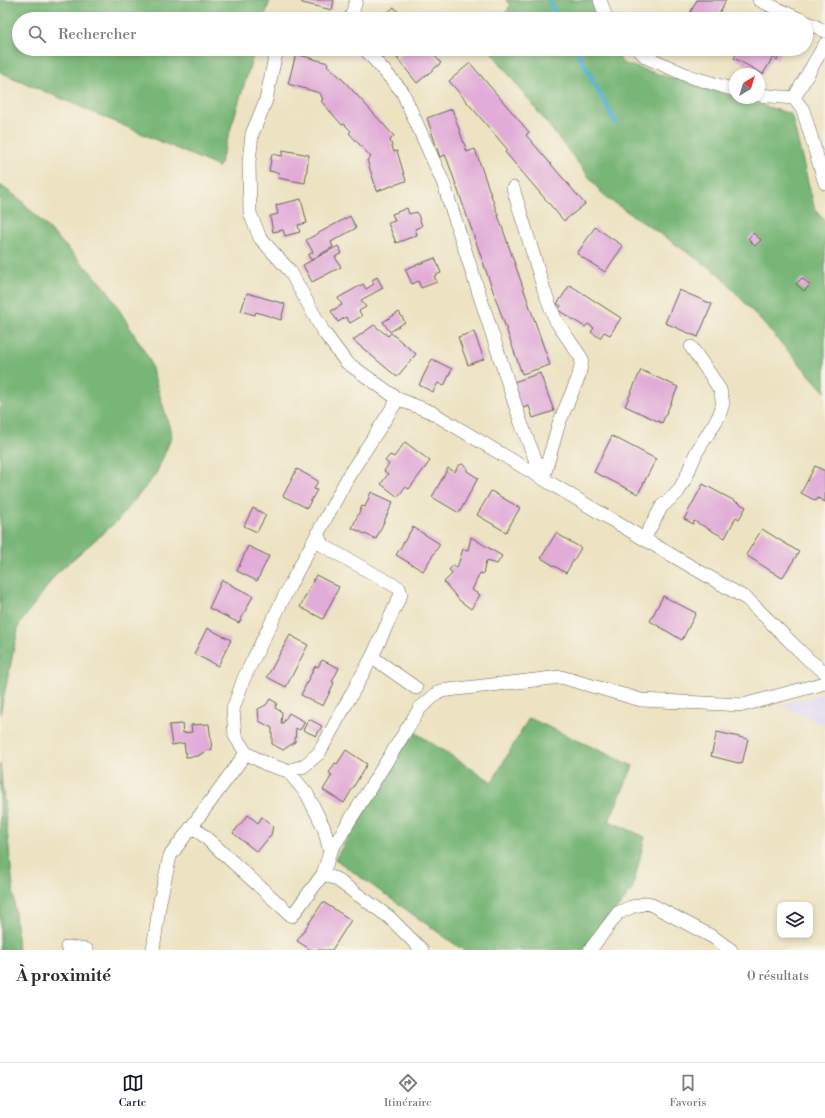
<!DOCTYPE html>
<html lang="fr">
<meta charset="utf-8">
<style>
:root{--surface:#fff;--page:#f7f7f7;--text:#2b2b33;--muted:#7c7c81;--line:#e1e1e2;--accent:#111827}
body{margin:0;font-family:"Libre Bodoni",serif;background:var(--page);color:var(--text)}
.controls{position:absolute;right:12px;bottom:12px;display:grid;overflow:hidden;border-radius:8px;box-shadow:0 2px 6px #0003}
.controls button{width:36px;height:36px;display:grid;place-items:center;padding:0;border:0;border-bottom:1px solid var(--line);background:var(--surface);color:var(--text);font:20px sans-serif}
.compass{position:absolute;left:729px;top:68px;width:36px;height:36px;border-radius:50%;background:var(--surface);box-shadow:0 2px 6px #0003;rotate:38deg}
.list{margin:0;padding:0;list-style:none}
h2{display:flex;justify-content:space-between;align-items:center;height:52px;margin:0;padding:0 16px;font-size:17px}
h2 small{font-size:13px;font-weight:400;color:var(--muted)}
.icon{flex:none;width:22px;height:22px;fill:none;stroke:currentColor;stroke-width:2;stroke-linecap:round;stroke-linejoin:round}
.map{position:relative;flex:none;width:825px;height:950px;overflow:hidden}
.search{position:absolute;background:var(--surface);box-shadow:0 2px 6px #0003;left:12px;right:12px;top:12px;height:44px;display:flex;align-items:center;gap:10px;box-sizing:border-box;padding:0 14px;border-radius:22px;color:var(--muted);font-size:15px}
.sheet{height:112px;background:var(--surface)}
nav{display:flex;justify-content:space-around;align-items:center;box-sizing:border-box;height:56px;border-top:1px solid var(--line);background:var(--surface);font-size:11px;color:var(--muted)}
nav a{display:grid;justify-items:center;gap:2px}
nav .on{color:var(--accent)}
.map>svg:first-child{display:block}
.built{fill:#dcd6f6}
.forest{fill:#78b677;stroke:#4a694a}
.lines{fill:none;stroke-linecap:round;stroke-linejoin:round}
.stream{stroke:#4fb0cd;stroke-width:5}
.building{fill:#e1acd8}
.street-casing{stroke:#656256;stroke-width:14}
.street{stroke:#fff;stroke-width:13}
</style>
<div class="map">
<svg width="825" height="950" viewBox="0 0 825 950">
<rect width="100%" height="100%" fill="#f7f3e8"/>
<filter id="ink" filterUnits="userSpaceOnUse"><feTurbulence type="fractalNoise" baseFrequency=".025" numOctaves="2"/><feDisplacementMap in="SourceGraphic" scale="8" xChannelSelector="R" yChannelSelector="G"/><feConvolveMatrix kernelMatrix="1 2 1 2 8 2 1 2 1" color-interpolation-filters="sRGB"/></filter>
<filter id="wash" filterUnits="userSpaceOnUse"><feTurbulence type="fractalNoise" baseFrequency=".012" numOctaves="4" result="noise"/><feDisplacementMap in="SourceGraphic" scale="16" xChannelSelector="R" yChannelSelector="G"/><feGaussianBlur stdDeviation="0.9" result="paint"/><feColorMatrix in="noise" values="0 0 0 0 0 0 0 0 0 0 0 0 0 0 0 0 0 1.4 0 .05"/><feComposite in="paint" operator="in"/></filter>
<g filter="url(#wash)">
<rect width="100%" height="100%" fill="#ede3c3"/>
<path class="built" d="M825,694V726L780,704Z"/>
<path class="forest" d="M0,0H270L264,19H19V49H255L219,167L0,72Z
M506,0H595L603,19H503L510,5Z
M489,49H616L622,63L791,114L815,210L825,221V392L718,273L604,196Z
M0,185L21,200L106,288L149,359L172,436L156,474L117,521L57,573L19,625L0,714Z
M529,718L633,766L609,821L645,837L632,890L583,950H463L335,859L413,731L492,782Z
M0,764L13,887L18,950H0Z"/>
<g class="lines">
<path class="stream" d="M549,0L559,19
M576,49L616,123"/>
</g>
<g id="blocks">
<path class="building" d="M302,0H334L332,10L302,3Z
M697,0H726L716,19H702L690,13Z
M394,7L404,19H380Z
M768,9L785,19H762Z
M408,49H429L441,63L417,83L397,58Z
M739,49H773L781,53L777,60L773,57L763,74L734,58Z
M296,54L328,63L327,65L344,81L394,136L390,140L394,152L397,151L406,181L377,191L367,160L371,157L349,133L351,131L344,124L342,125L321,101L323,100L320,93L288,84Z
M470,63L529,132L526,135L585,204L564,221L505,152L508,150L449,81Z
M452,109L467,152L475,149L550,365L522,374L447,159L445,155L440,157L427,118Z
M283,150L309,155L305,183L278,178L279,173L269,171L272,154L282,156Z
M301,199L307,223L298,225L300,232L285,236L283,230L273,232L270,216L278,214L276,205Z
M407,208L409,214L417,212L422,226L415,229L417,235L396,243L388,223L395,221L392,214Z
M350,216L356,228L331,242L333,247L311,260L308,255L313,252L306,240Z
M595,227L623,246L605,272L577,254Z
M753,233L761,240L755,246L748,239Z
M338,246L342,253L335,257L341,267L312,282L303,265Z
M435,258L441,273L434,276L437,282L421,288L418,281L412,284L405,269Z
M377,277L383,288L361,300L366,307L359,311L362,316L350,323L346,317L338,322L331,311L342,305L338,298L363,284L366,289L374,284L372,280Z
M802,278L810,285L804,291L796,284Z
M570,285L621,318L610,335L604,332L600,338L591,332L594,328L588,324L585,327L558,310L561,306L557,304Z
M679,290L712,304L698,337L665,323Z
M247,293L285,304L281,320L256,312L255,315L241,311Z
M399,312L405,322L390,332L383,322Z
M374,325L388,336L391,333L416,354L397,377L353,340Z
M474,332L484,359L468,365L458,337Z
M432,359L452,369L444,386L438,383L433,392L419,385Z
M641,370L678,387L662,423L625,406Z
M540,373L554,411L533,418L529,406L520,409L511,383Z
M612,436L656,459L638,494L594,472Z
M405,442L430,461L409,489L405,487L398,497L381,484L388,474L384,471L389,464L385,461L390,455L394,457Z
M462,464L467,467V471L478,478L459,513L432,497L448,468L455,472L458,466Z
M815,466L825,471V502L818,498L816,501L801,493Z
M297,469L318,481L314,489L317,490L307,508L283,496Z
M703,484L746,507L739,519L736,517L725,538L694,521L693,524L684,519Z
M491,491L520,508L506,532L477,515Z
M371,492L393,502L376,539L352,528L362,506L365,507Z
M253,508L266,515L257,532L244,526Z
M413,527L440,544L423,571L396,555Z
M762,529L799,552L782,578L746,555Z
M556,533L581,548L566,573L541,558Z
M471,537L502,556L497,564L486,561L483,574L480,573L472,590L480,595L471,609L459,600L444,582L453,573L449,570L453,565L457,568L463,549L468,550Z
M248,546L269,556L257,581L237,571Z
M316,575L339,587L323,619L300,607Z
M222,580L231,584V585L253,596L239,623L209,608Z
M663,596L696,613L682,640L650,621Z
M207,628L231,640L218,666L194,654Z
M290,635L308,645L286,687L267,677Z
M322,660L339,668L332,682L334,683L323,706L301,695L315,666L318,667Z
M270,699L277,703L275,708L282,712L281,723H283L289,713L305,722L300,730L296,728L295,742L283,750L272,744V728L259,721L258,709L266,705Z
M309,719L322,726L316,736L303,730Z
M182,724L183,733L192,732L191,725L209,724L212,750H207L198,756L186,757L184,743L172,745L169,725Z
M717,732L748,739L742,764L711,756Z
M346,750L367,764L344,803L323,790L332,775L329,773L335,763L337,764Z
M248,815L258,823L262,817L273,826L271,835L257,852L233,833Z
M323,902L351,920L332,950H311L297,941Z"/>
</g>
</g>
<g filter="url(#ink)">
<use href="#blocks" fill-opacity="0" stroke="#656256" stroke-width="1"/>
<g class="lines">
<g class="street-casing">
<path id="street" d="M600,0L606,17L608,19
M759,0L799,19
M351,19L356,0
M806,22L825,31
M279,49L275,57L266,100L252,134L249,162L250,213L260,238L290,271L323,331L346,362L398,399L431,412L644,539L747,599L809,660L825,672
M365,49L402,91L443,182L521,423L543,479
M638,49L646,57L691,77L735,90
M759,95L794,98L803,110L825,183
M794,98L825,44
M513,188L545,293L556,321L582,359L579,376L559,423L543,479
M317,533L322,545L399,588L401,594L372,657L319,753L304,766L288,771L266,764L246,753L235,736L233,709L244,678L290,585L349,475L377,432L398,399
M644,539L662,506L678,492L687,475L696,453L719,416L723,403L720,390L710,374L691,347
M372,657L416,688
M288,771L307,794L324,828L330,852L323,874
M193,826L292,916L323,874L336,879L389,917L422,950
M330,852L420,708L440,691L561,677L641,700L743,705L825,683
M67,947L87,950
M153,950L160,901L170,856L246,753
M590,950L618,913L631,907L648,903L713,937L731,950"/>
</g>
<use href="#street" class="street"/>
</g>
</g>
</svg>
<div class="controls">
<button><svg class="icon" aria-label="layers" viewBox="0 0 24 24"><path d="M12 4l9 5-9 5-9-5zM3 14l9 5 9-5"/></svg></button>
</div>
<svg class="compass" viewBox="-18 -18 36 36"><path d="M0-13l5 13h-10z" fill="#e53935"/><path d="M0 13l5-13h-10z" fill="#7c7c81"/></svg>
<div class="search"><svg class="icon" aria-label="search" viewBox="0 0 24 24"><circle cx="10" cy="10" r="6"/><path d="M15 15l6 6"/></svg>Rechercher</div>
</div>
<section class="sheet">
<h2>À proximité<small>0 résultats</small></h2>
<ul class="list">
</ul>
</section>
<nav>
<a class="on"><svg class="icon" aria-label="map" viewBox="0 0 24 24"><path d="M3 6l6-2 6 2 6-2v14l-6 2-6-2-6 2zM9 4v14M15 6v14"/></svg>Carte</a>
<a><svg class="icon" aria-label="directions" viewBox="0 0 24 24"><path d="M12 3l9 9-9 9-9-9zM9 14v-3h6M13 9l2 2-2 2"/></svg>Itinéraire</a>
<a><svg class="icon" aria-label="saved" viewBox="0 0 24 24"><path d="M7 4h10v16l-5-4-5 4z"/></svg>Favoris</a>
</nav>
